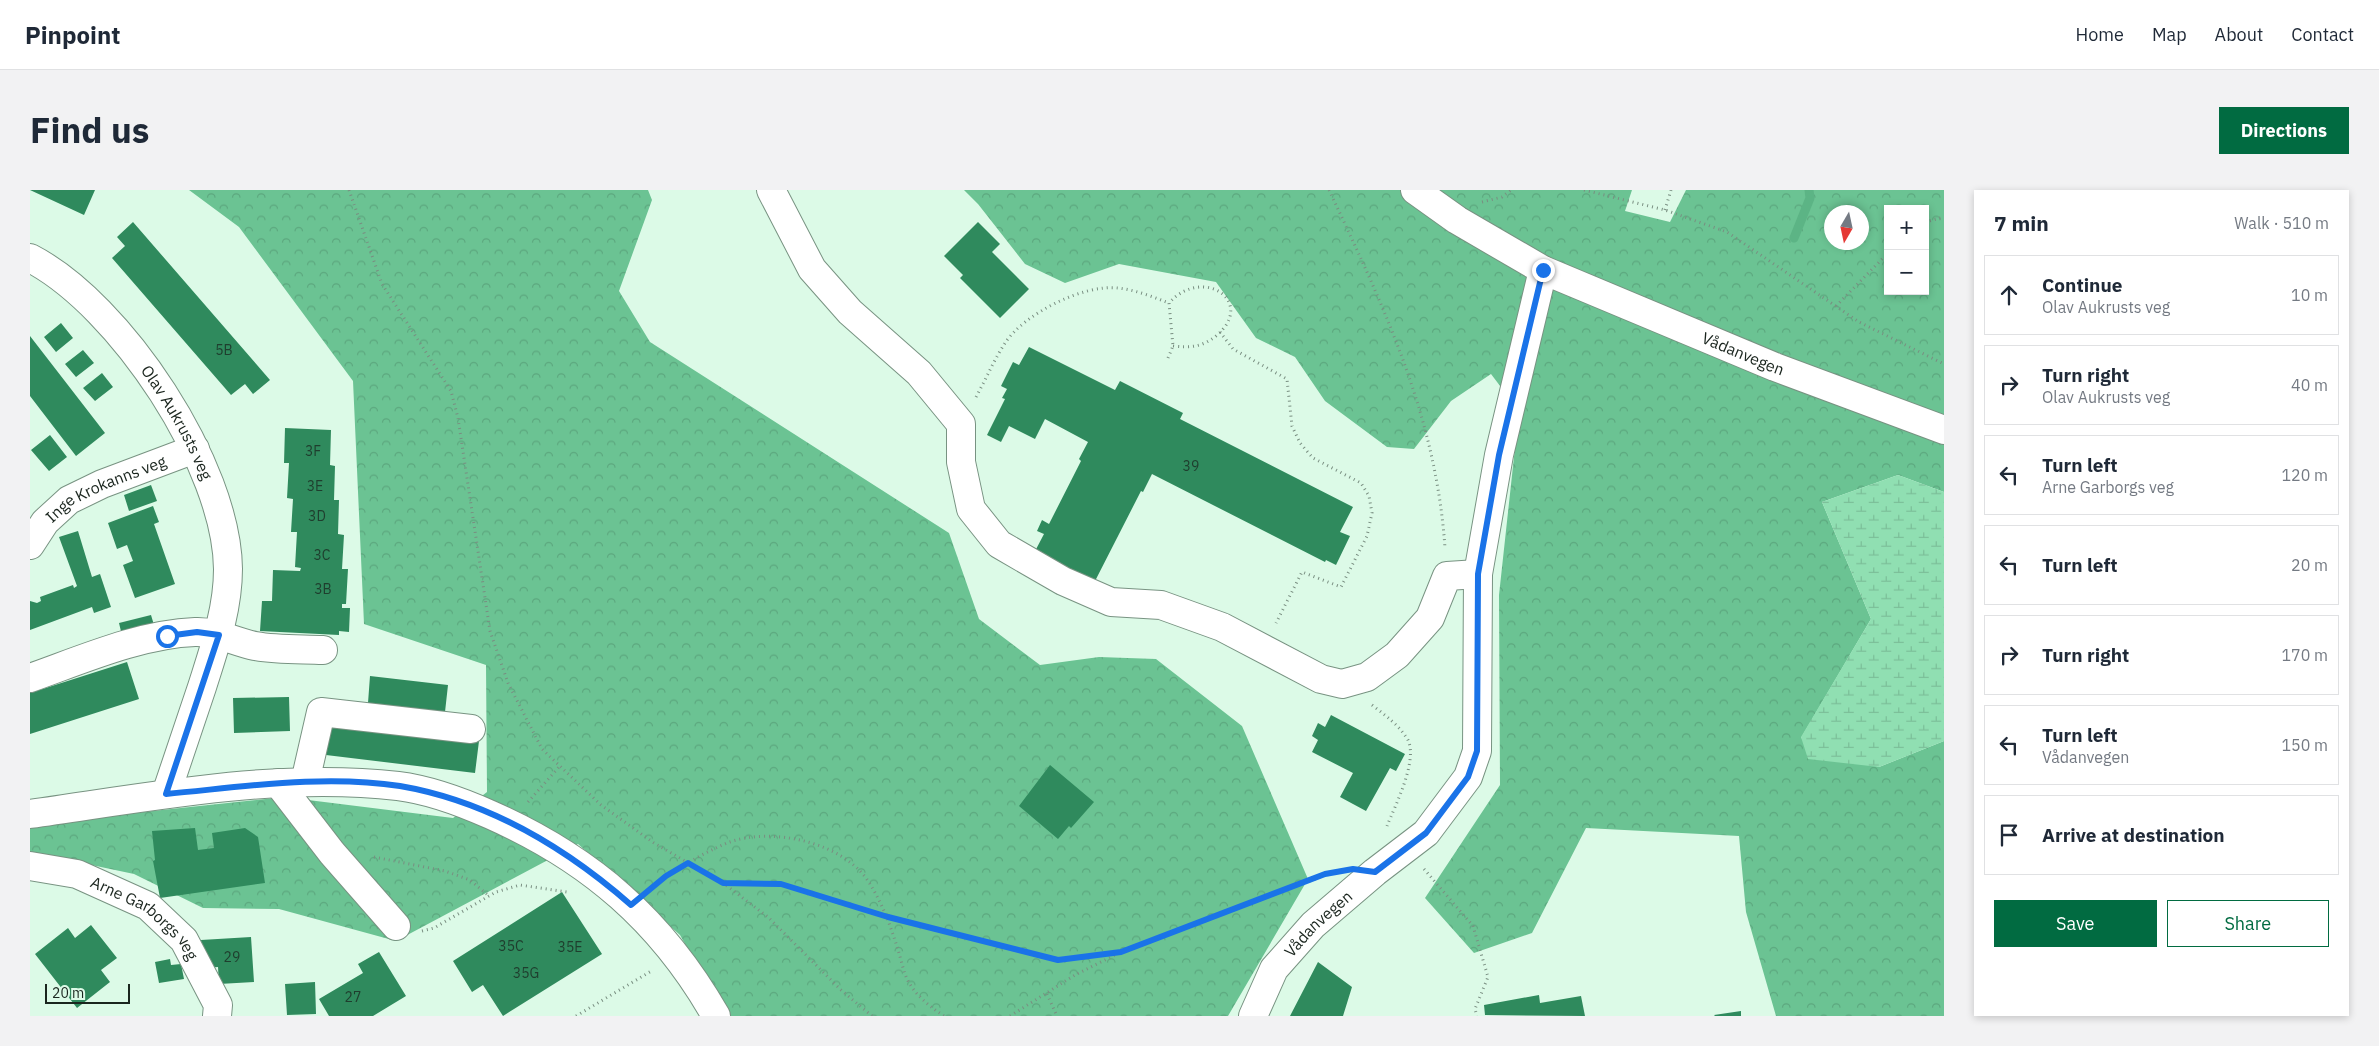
<!DOCTYPE html>
<meta charset="utf-8">
<style>
:root{--surface:#fff;--page:#f2f2f3;--text:#1f2937;--muted:#747a83;--line:#e0e1e3;--accent:#016b41}
body{margin:0;font-family:"IBM Plex Sans",sans-serif;background:var(--page);color:var(--text)}
.controls{position:absolute;right:15px;top:15px;display:grid;overflow:hidden;border-radius:0px;box-shadow:0 2px 8px #0003}
.controls button{width:45px;height:45px;display:grid;place-items:center;padding:0;border:0;border-bottom:1px solid var(--line);background:var(--surface);color:var(--text);font:25px sans-serif}
.compass{position:absolute;left:1794px;top:15px;width:45px;height:45px;border-radius:50%;background:var(--surface);box-shadow:0 2px 8px #0003;rotate:189deg}
.scale{position:absolute;left:15px;bottom:12px;width:85px;box-sizing:border-box;padding-left:5px;border:2px solid #1a251e;border-top:0;font-size:14px;line-height:18px;white-space:nowrap;color:#1a251e;-webkit-text-stroke:4px #dcfae7;paint-order:stroke}
.stop{position:absolute;width:15px;height:15px;margin:-11px;border:4px solid #1a73e8;border-radius:50%;background:#fff}
.stop.end{background:#1a73e8;border-color:#fff;box-shadow:0 1px 5px #0008}
.list{margin:0;padding:0;list-style:none}
h2{display:flex;justify-content:space-between;align-items:center;height:65px;margin:0;padding:0 20px;font-size:21px}
h2 small{font-size:16px;font-weight:400;color:var(--muted)}
.list li{display:grid;grid-template-columns:32px 1fr auto;gap:15px;align-items:center;box-sizing:border-box;height:80px;margin:0 10px 10px;padding:0 10px;border:1px solid var(--line);border-radius:0px}
.list b{display:block;font-size:19px;white-space:nowrap}
.list p{margin:0;font-size:16px;white-space:nowrap;color:var(--muted)}
.list em{font-size:16px;font-style:normal;color:var(--muted)}
.actions{display:flex;gap:10px;padding:15px 20px}
.actions a{flex:1;padding:11px 0;border:1px solid var(--accent);border-radius:0px;text-align:center;font-size:18px;color:var(--accent)}
.actions .main{background:var(--accent);color:#fff}
.icon{flex:none;width:28px;height:28px;fill:none;stroke:currentColor;stroke-width:2;stroke-linecap:round;stroke-linejoin:round}
.map{position:relative;flex:none;width:1914px;height:826px;overflow:hidden;border-radius:0px}
header{display:flex;align-items:center;gap:30px;box-sizing:border-box;height:70px;padding:0 25px;background:var(--surface);border-bottom:1px solid var(--line)}
header strong{font-size:24px}
nav{display:flex;gap:28px;margin-inline-start:auto;font-size:18px}
.intro{display:flex;align-items:center;justify-content:space-between;box-sizing:border-box;height:120px;padding:0 30px}
h1{margin:0;font-size:35px}
.button{padding:12px 22px;border-radius:0px;background:var(--accent);color:#fff;font-size:18px;font-weight:700}
main{display:flex;gap:30px;padding:0 30px}
aside{flex:1;background:var(--surface);border-radius:0px;box-shadow:0 2px 8px #0003}
.map>svg:first-child{display:block}
.forest{fill:url(#forest-crowns);fill-rule:evenodd}
.wetland{fill:url(#wetland-marsh)}
.lines{fill:none;stroke-linecap:round;stroke-linejoin:round}
.stream{stroke:#5cb485;stroke-width:9}
.building{fill:#2f8a5d}
.minor-casing{stroke:#789382;stroke-width:30}
.path{stroke:#798e81;stroke-width:3;stroke-dasharray:1 4;stroke-linecap:butt}
.minor{stroke:#fff;stroke-width:28}
.route{stroke:#1a73e8;stroke-width:6}
.labels{text-anchor:middle;dominant-baseline:central;stroke-width:4.5;stroke-linejoin:round;paint-order:stroke}
.number-label{font-size:14px;fill:#1f3e2e}
.street-label{font-size:16px;fill:#1a251e;stroke:#dcfae7}
</style>
<header>
<strong>Pinpoint</strong>
<nav><a>Home</a><a>Map</a><a>About</a><a>Contact</a></nav>
</header>
<div class="intro"><h1>Find us</h1><a class="button">Directions</a></div>
<main>
<div class="map">
<svg width="1914" height="826" viewBox="0 0 1914 826">
<defs>
<pattern id="forest-crowns" width="20" height="18" patternUnits="userSpaceOnUse" patternTransform="scale(1.25)"><rect width="20" height="18" fill="#6bc393"/><path d="M2 6a3 3 0 1 1 6 0M12 15a3 3 0 1 1 6 0" fill="none" stroke="#5ca77e"/></pattern>
<pattern id="wetland-marsh" width="20" height="14" patternUnits="userSpaceOnUse" patternTransform="scale(1.25)"><rect width="20" height="14" fill="#90dfb2"/><path d="M1 5h8M5 5V1M11 12h8M15 12V8" fill="none" stroke="#7cbf99"/></pattern>
</defs>
<rect width="100%" height="100%" fill="#dcfae7"/>
<path class="forest" d="M159,0H618L622,10L589,101L620,152L919,343L949,429L1010,475L1069,467L1126,469L1212,536L1278,689L1198,826H696L650,745L548,654L366,751L249,719L173,718L104,684L0,662V634L254,607L423,628L457,602L456,475L334,434L323,191L209,37Z
M934,0H1602L1595,21L1640,32L1656,0H1914V302L1868,285L1792,312L1841,429L1771,548L1849,577L1914,551V826H1746L1716,722L1709,646L1556,638L1502,743L1444,763L1395,708L1470,595L1469,405L1489,221L1461,184L1421,211L1384,259L1357,257L1295,211L1265,167L1226,148L1186,92L1089,74L1035,93L995,74L948,14ZM1858,19H1895V101H1858ZM1802,22H1832V52H1802Z"/>
<path class="wetland" d="M1868,285L1914,302V551L1849,577L1778,569L1771,547L1841,429L1792,312Z"/>
<g class="lines">
<path class="stream" d="M1764,48L1780,8L1779,0"/>
</g>
<path class="building" d="M0,0H65L54,25Z
M103,32L240,190L223,204L215,194L201,205L82,68L95,56L87,47Z
M948,32L970,54L962,62L999,99L970,128L930,88L933,85L914,66Z
M31,133L43,148L26,162L14,147Z
M0,146L75,243L46,266L0,206Z
M999,157L1085,200L1090,191L1153,223L1150,229L1323,317L1310,342L1320,346L1306,375L1296,370L1295,372L1122,284L1113,302L1111,301L1063,395L1003,365L1014,344L1007,341L1012,330L1019,334L1051,271L1049,269L1058,252L1015,229L1005,249L979,236L971,252L957,245L975,209L972,208L977,199L971,196L983,172L989,175Z
M53,160L64,173L46,187L35,174Z
M72,183L83,197L65,211L53,198Z
M255,238L301,240L300,275L305,276L304,310H309L308,344L314,345L312,379H318L316,414H312V418H320L319,442L309,441V445L230,441L232,411H242L243,380L270,381L271,378L265,377L267,342H261L263,309L257,308L259,273H254Z
M20,245L37,267L19,281L1,260Z
M121,295L127,311L99,321L94,305Z
M123,316L129,332L124,334L145,394L105,408L93,375L103,371L97,355L87,359L78,333Z
M48,341L62,387L70,384L81,417L64,423L62,417L0,440V411L7,413L11,411L10,407L43,395L44,398L47,396L29,347Z
M121,425L127,445L94,454L89,433Z
M97,472L109,509L0,544V503Z
M340,486L418,495L415,522L338,513Z
M259,507L260,541L204,543L203,508Z
M1301,525L1375,564L1366,581L1360,578L1336,621L1310,607L1323,583L1282,562L1288,550L1282,546L1288,533L1295,537Z
M299,533L449,551L445,583L296,565Z
M1020,575L1064,612L1041,638L1039,636L1028,649L989,616Z
M165,638L168,660L184,658L182,643L215,638L228,647L235,693L130,708L123,671L125,670L122,641Z
M532,702L572,764L473,826L453,795L442,802L423,771Z
M61,735L87,768L71,780L80,792L47,818L5,764L38,738L45,748Z
M221,747L224,792L189,794L188,777L173,778L171,750Z
M349,762L376,806L343,826H299L289,809L333,783L328,774Z
M140,769L141,775L151,774L154,789L129,793L125,772Z
M1288,772L1322,797L1313,826H1260Z
M285,792L286,824L257,825L255,794Z
M1509,805L1510,813L1551,806L1555,826L1455,825L1454,815Z
M1711,821V826H1685L1684,825Z"/>
<g class="lines">
<g class="minor-casing">
<g id="minor">
<path d="M741,0L782,79L820,122L889,183L931,234V272L941,319L969,354L1033,391L1081,412L1131,415L1192,437L1291,489L1312,494L1337,487L1367,465L1400,428L1417,386L1448,384"/>
<path id="s1" d="M1385,0L1427,30L1513,80L1745,177L1914,240"/>
<path id="s2" d="M0,68C91,115 197,276 198,379C198,420 184,459 172,497C160,533 148,569 136,604"/>
<path id="s3" d="M0,355L15,332L39,310L72,294L165,259"/>
<path d="M0,488C51,470 110,444 165,442C186,441 205,452 225,456C246,460 271,459 293,460"/>
<path d="M275,592L291,522L441,539"/>
<path d="M248,593L302,663L366,736"/>
<path d="M0,624C121,607 246,582 368,596C400,600 432,612 461,625C560,669 632,731 686,826"/>
<path id="s4" d="M0,676L47,684L118,716L154,750L188,815L187,826"/>
<path id="s5" d="M1223,826L1244,779L1283,735L1345,682L1396,643L1438,587L1447,561L1448,384L1469,265L1513,80"/>
</g>
</g>
<path class="path" d="M319,0L352,94L421,201L428,228L460,441L478,493L512,559L571,615L624,653L693,693L738,727L811,800L842,826
M1299,0C1354,117 1406,226 1415,358
M1554,0L1635,20L1697,42L1829,132L1914,174
M1452,12L1472,7L1481,0
M1635,20L1641,0
M1895,32L1914,27
M1806,116L1858,63
M1190,142L1203,159L1257,189L1262,236L1270,253L1283,268L1331,293L1339,306L1342,323L1337,346L1311,397L1272,382L1246,433
M1138,168L1143,156L1139,113C1173,75 1227,112 1186,146C1172,157 1160,158 1143,156
M946,207C956,189 964,170 975,153C994,124 1053,94 1088,98C1106,100 1123,107 1139,113
M1342,515C1356,526 1369,535 1378,550C1388,571 1365,616 1357,636
M498,612L530,576
M344,667L415,681L440,690L459,706
M1394,679L1443,736L1458,787L1445,819L1447,826
M694,693L751,694L858,727L1028,770L1087,763
M622,697C644,680 671,664 697,653C741,636 815,652 840,694C853,715 861,737 868,760C871,769 873,780 877,789C885,805 899,816 914,826
M392,741L404,738L466,702L490,695L537,702
M1017,804L1027,826
M546,826L623,780
M980,826L1045,785L1091,762L1298,684"/>
<use href="#minor" class="minor"/>
</g>
<g class="lines">
<path class="route" d="M137,446L167,442L189,445L136,604C213,597 293,584 370,596C457,611 536,658 601,715L636,686L658,673L693,693L751,694L858,727L1028,770L1091,762L1295,684L1323,679L1345,682L1396,643L1438,587L1447,561L1448,384L1469,265L1513,80"/>
</g>
<g class="labels">
<g class="number-label">
<text x="194" y="160">5B</text>
<text x="283" y="261">3F</text>
<text x="1161" y="276">39</text>
<text x="285" y="296">3E</text>
<text x="287" y="326">3D</text>
<text x="292" y="365">3C</text>
<text x="293" y="399">3B</text>
<text x="481" y="756">35C</text>
<text x="540" y="757">35E</text>
<text x="202" y="767">29</text>
<text x="496" y="783">35G</text>
<text x="323" y="807">27</text>
</g>
<g class="street-label">
<text stroke="none"><textPath href="#s1" startOffset="368">Vådanvegen</textPath></text>
<text stroke="none"><textPath href="#s2" startOffset="224">Olav Aukrusts veg</textPath></text>
<text stroke="none"><textPath href="#s3" startOffset="98">Inge Krokanns veg</textPath></text>
<text stroke="none"><textPath href="#s4" startOffset="130">Arne Garborgs veg</textPath></text>
<text stroke="none"><textPath href="#s5" startOffset="115">Vådanvegen</textPath></text>
</g>
</g>
</svg>
<div class="controls">
<button>+</button>
<button>−</button>
</div>
<svg class="compass" viewBox="-18 -18 36 36"><path d="M0-13l5 13h-10z" fill="#e53935"/><path d="M0 13l5-13h-10z" fill="#747a83"/></svg>
<div class="scale">20 m</div>
<div class="stop" style="left:137px;top:446px"></div>
<div class="stop end" style="left:1513px;top:80px"></div>
</div>
<aside>
<h2>7 min<small>Walk · 510 m</small></h2>
<ul class="list">
<li><svg class="icon" aria-label="ahead" viewBox="0 0 24 24"><path d="M12 20V5M6 11l6-6 6 6"/></svg><div><b>Continue</b><p>Olav Aukrusts veg</p></div><em>10 m</em></li>
<li><svg class="icon" aria-label="right" viewBox="0 0 24 24"><path d="M7 20v-9h11M14 6l5 5-5 5"/></svg><div><b>Turn right</b><p>Olav Aukrusts veg</p></div><em>40 m</em></li>
<li><svg class="icon" aria-label="left" viewBox="0 0 24 24"><path d="M17 20v-9H6M10 6l-5 5 5 5"/></svg><div><b>Turn left</b><p>Arne Garborgs veg</p></div><em>120 m</em></li>
<li><svg class="icon" aria-label="left" viewBox="0 0 24 24"><path d="M17 20v-9H6M10 6l-5 5 5 5"/></svg><div><b>Turn left</b></div><em>20 m</em></li>
<li><svg class="icon" aria-label="right" viewBox="0 0 24 24"><path d="M7 20v-9h11M14 6l5 5-5 5"/></svg><div><b>Turn right</b></div><em>170 m</em></li>
<li><svg class="icon" aria-label="left" viewBox="0 0 24 24"><path d="M17 20v-9H6M10 6l-5 5 5 5"/></svg><div><b>Turn left</b><p>Vådanvegen</p></div><em>150 m</em></li>
<li><svg class="icon" aria-label="arrive" viewBox="0 0 24 24"><path d="M6 21V4h12l-3 4 3 4H6"/></svg><div><b>Arrive at destination</b></div></li>
</ul>
<div class="actions"><a class="main">Save</a><a>Share</a></div>
</aside>
</main>
